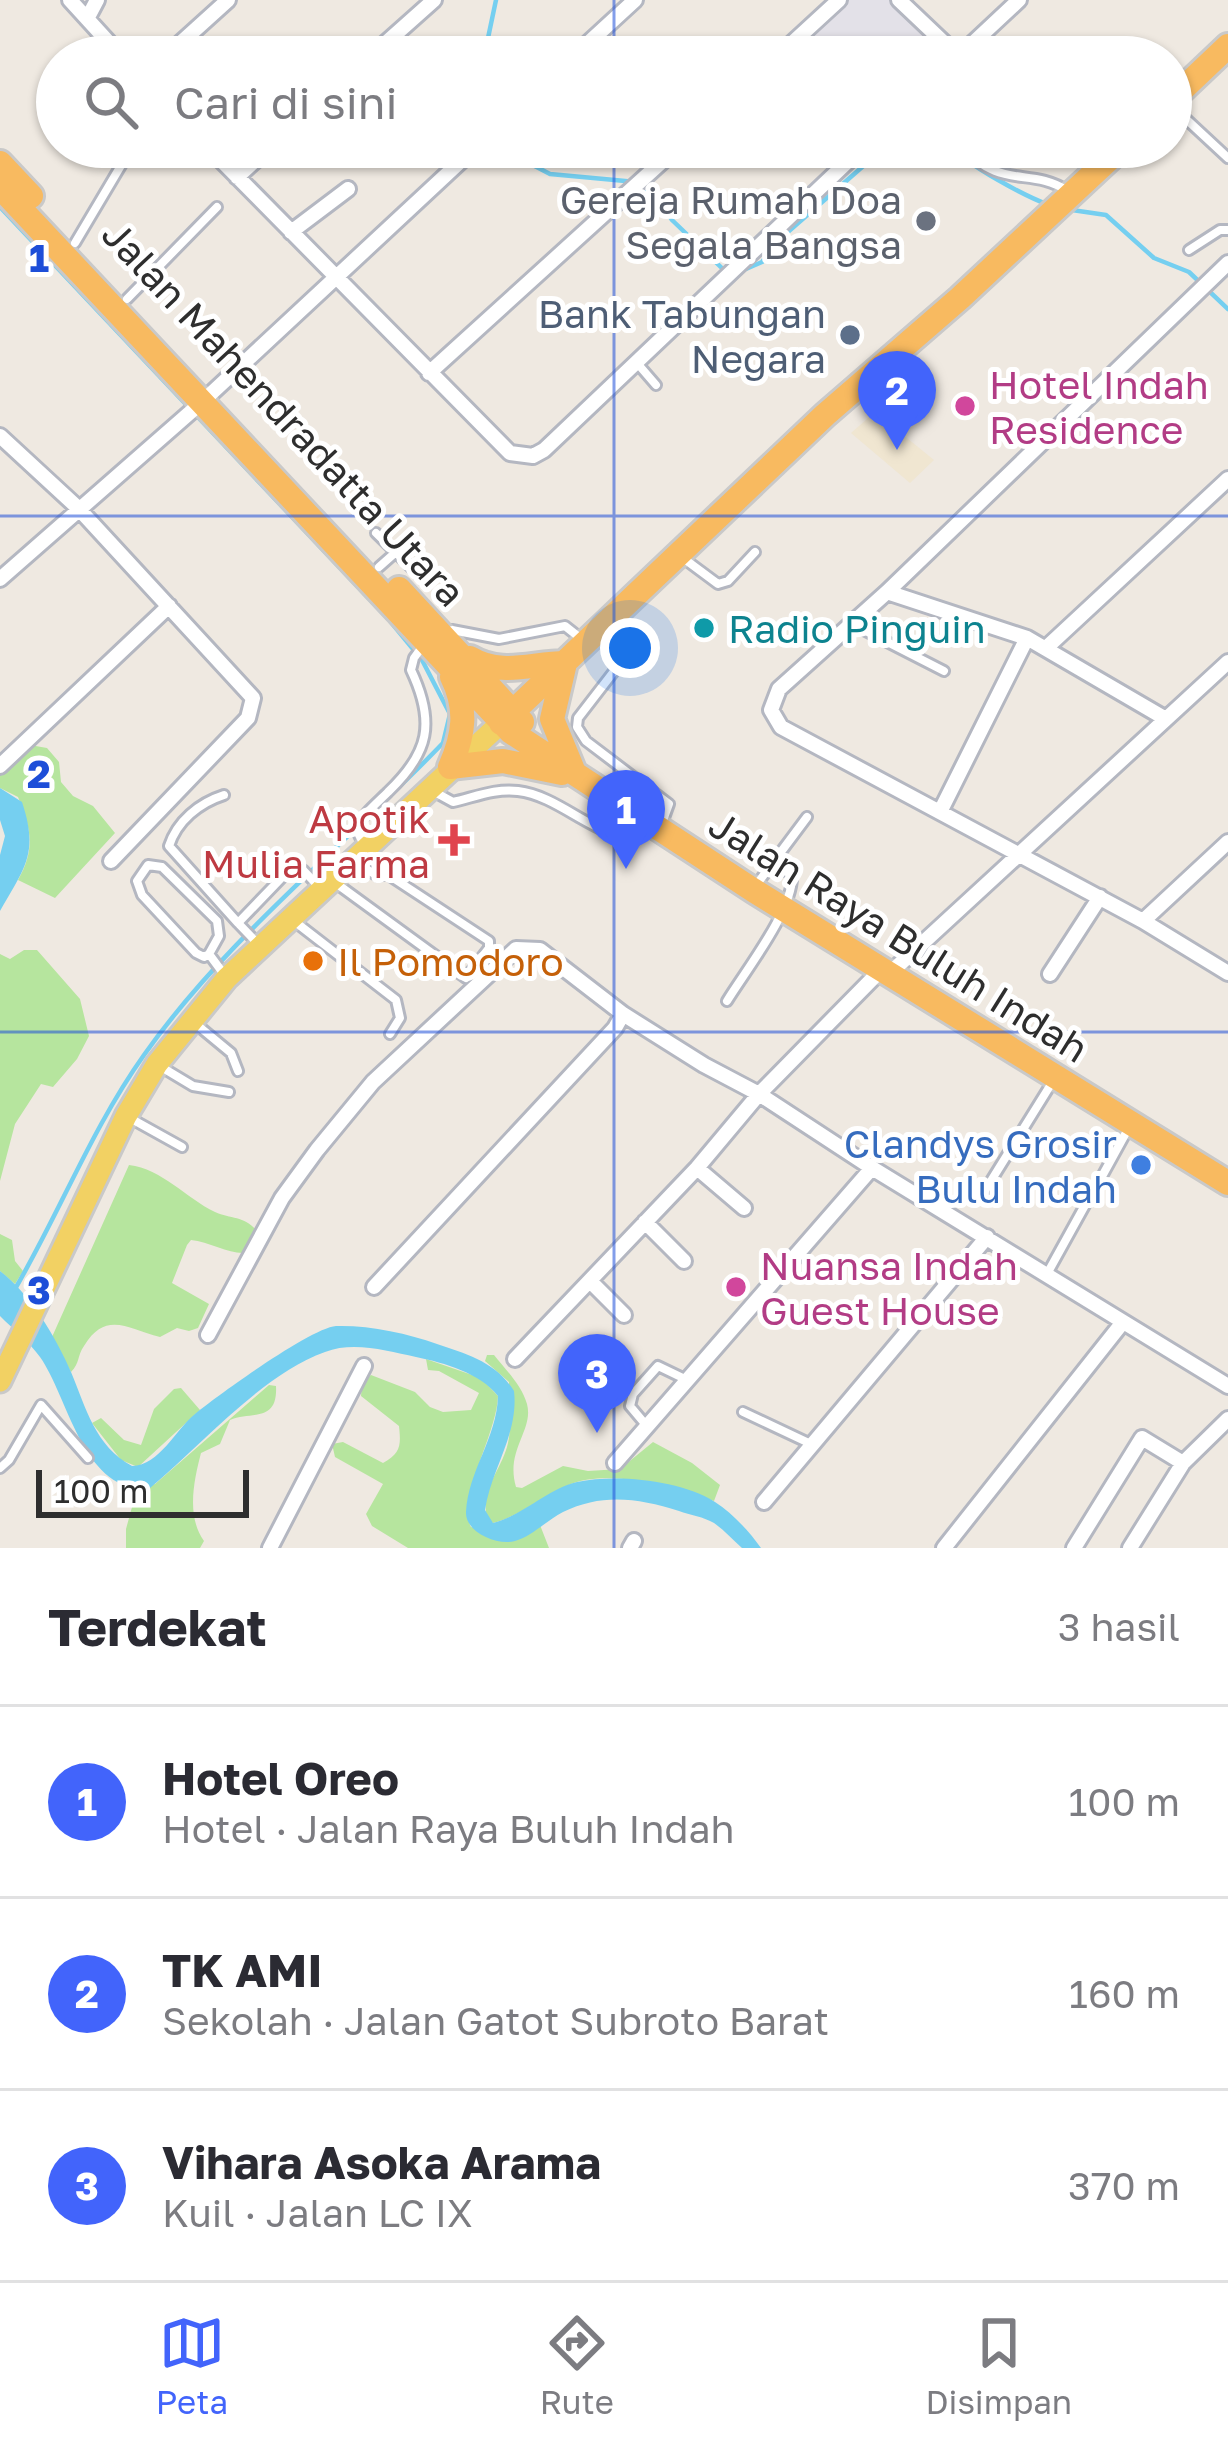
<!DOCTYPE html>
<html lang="id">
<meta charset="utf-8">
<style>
:root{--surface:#fff;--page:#f2f2f3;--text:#2b2b33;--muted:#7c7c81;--line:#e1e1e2;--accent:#4264fb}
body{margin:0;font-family:"Golos Text",sans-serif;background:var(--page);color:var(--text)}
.scale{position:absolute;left:36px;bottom:30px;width:213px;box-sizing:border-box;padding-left:12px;border:6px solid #2e2e2e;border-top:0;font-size:33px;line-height:42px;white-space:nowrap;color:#2e2e2e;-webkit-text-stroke:9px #fff;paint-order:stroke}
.you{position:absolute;left:630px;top:648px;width:42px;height:42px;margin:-30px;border:9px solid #fff;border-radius:50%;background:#1a73e8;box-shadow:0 0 0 18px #1a73e833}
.badge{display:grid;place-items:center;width:78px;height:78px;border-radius:50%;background:var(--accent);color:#fff;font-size:39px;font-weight:700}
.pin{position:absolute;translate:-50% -99px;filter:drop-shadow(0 3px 6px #0008)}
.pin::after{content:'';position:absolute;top:63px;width:42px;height:36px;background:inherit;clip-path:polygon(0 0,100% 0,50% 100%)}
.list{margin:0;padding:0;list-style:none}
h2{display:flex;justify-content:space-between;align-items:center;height:156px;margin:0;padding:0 48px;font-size:51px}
h2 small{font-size:39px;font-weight:400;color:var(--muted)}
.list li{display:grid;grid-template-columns:78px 1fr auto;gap:36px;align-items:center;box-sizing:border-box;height:192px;padding:0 48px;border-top:3px solid var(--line)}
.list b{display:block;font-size:45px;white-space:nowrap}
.list p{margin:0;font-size:39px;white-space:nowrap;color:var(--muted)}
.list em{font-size:39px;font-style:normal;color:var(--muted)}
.icon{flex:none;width:66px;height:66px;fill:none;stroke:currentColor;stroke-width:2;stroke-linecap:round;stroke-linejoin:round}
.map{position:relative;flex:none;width:1228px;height:1548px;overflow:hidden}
.search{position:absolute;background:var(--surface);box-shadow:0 3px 9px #0004;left:36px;right:36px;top:36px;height:132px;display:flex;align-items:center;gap:30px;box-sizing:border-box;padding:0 42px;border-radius:66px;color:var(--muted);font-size:45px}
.sheet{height:732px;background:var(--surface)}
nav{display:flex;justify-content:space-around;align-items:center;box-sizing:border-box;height:168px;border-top:3px solid var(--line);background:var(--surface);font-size:33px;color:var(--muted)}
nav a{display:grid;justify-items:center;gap:6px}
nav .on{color:var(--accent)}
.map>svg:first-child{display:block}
.industrial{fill:#e3e1e8}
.education{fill:#f0e6d1}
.green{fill:#b6e59e}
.water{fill:#75cff0}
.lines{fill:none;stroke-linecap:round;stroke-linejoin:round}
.stream{stroke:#75cff0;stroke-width:4.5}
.service-casing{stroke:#b4b7c1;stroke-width:14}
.minor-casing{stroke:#b4b7c1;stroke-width:20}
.primary-casing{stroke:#c9c9c9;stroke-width:27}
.trunk-casing{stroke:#c9c9c9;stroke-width:30}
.service{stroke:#fff;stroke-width:8}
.minor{stroke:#fff;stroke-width:14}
.primary{stroke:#f2d163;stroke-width:21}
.trunk{stroke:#f8ba60;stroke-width:24}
.grid{fill:none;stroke:#1d4ed8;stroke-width:3;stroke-opacity:0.55}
.worship-dot{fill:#6b7280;stroke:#fff;stroke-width:4.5}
.service-dot{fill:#5c6f8a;stroke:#fff;stroke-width:4.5}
.hotel-dot{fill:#d1479c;stroke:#fff;stroke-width:4.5}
.culture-dot{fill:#0f9aa8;stroke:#fff;stroke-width:4.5}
.health-dot{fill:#e0444e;stroke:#fff;stroke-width:4.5}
.food-dot{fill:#e8710a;stroke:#fff;stroke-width:4.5}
.shop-dot{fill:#3f7fe0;stroke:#fff;stroke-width:4.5}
.labels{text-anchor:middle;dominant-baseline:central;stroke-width:10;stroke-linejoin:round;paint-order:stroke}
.worship-label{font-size:39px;fill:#5b616d;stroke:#fff;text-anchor:end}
.service-label{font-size:39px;fill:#4e5e75;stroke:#fff;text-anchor:end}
.hotel-label{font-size:39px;fill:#b23c85;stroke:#fff;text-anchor:start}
.street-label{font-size:39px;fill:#2e2e2e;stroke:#fff}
.culture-label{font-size:39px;fill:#0d838f;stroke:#fff;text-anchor:start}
.health-label{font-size:39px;fill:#be3a42;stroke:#fff;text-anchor:end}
.food-label{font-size:39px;fill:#c56008;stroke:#fff;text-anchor:start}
.shop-label{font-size:39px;fill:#366cbe;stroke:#fff;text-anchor:end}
.grid-label{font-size:39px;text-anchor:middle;font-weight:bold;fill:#1d4ed8;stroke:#fff;stroke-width:10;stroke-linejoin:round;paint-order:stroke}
</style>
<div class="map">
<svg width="1228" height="1548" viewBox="0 0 1228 1548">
<rect width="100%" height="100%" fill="#efe9e1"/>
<path class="industrial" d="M847,0H890L948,56L792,57Z"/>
<path class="education" d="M875,412L934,460L910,483L851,433Z"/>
<path class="green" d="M30,745L47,748L59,762L61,782L73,796L93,806L115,833L55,898L18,880C36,848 31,829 18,797L0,788V763Z
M24,950H37L80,999L89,1036L77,1059L53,1087L41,1084L15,1124L0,1181V954L10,959Z
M129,1165C162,1169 186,1198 215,1212C231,1219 245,1216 257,1231L244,1253C230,1254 209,1242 191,1240L187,1245L172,1283L209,1304L198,1328L189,1331L177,1328L160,1337C128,1329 106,1310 84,1346C77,1356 80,1363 71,1372L52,1337Z
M0,1234L12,1240L15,1261L23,1271L15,1284L0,1271Z
M487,1355H494C506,1370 522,1386 527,1404C534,1430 505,1450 516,1487L522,1488L563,1466L588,1471L620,1469L653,1442L692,1463L720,1485L714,1501C675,1487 611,1469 571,1484C543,1495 523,1515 493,1523L488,1520C478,1491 502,1470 508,1443C512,1425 509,1401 509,1382L485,1361Z
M426,1359L481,1378L498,1396C497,1434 456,1499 471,1527L524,1537L540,1525L549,1548H408L372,1526L366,1514L383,1484L335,1457L332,1444L343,1442L383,1463C401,1453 401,1445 399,1426L361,1396L362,1382L371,1375L415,1392L430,1407L443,1412L471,1410L479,1393L439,1371L428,1370Z
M269,1385L276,1386C278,1423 251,1411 230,1420L220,1444L201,1453C194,1480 186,1516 204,1541L200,1548H126V1529L137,1489L155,1484Z
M181,1388L200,1410L138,1467L121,1460L92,1423L101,1418L124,1440L141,1445L154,1409L174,1389Z"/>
<path class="water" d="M0,788L22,802C39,853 25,867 0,911V855L5,836L0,820Z
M0,1271C30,1294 56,1337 71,1372C86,1408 95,1446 132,1466C160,1465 175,1430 195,1414C218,1395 311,1328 336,1326C368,1325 407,1333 437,1344C467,1354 496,1362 514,1391C519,1434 491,1469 485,1510L493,1523C524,1515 547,1489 577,1482C617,1474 680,1480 715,1502C732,1513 749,1531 761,1548H742C733,1540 724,1530 714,1523C704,1517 690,1515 679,1511C638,1498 602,1493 563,1512C547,1520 531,1537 515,1541C497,1546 465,1532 466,1512C468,1471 497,1438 498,1396C480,1373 445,1363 416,1357C387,1351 354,1341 325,1352C261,1375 201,1446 150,1488C83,1495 69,1398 40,1357C29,1342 13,1329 0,1316Z"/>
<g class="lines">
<path class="stream" d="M484,57L496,0
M514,147L527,162L550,174L636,182L658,198L672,220L727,273
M953,147C968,166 1025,196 1049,205
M0,207L390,621L422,660L450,714L443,743C345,845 225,940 144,1055C92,1128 60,1212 15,1289
M1072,210L1106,215L1154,258L1189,272L1228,309
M739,272L762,262L781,238L885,147"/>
<g class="service-casing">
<path id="service" d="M1172,106L1228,158
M963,147C1002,191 1029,166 1068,191
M75,243L132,147
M1189,250L1220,230H1228
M127,299L217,207
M637,363L656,385
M376,533L422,578
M683,558L718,584L728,581L755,552
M379,567L396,552
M852,624L944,671
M614,625L632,648L578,718L577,727L586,741L669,804L661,826
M446,633L452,630L499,639L565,626L584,641
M431,790L453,802C475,797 496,788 518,791C552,795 581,823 613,834L632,815
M224,795C199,803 177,821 169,846L238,923
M364,845L356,829C363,814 376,804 388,792C429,753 436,723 411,670L414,658L425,643
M333,881L466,978L489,948V941L387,874L378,876L354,862
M757,884L807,817
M294,921L396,1000L400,1018L390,1034
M260,946L238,923L290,869L303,870L321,889
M209,954L219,936L217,921L162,867L148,865L137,881L142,895L196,953L204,957L209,954L226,977
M727,1001C746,970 794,909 792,875L772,863
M196,1024L231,1053L238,1071
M158,1065L193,1086L229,1092
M128,1117L182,1147
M1100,1180L1128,1129
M981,1197L1053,1081
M1047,1274L1089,1198
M743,1412L811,1444
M646,1425L630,1406L633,1394L658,1366L685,1379
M0,1468L9,1460L41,1405L88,1458"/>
</g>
<g class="minor-casing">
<path id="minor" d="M70,0L122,57
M899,0L958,56
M87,19L97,0
M165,57L228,0
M370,57L434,0
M573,57L635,0
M777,57L839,0
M958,57L1019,0
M208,147L510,453L533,456L544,450L863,147
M237,177L270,147
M291,232L348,189
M1228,263L887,592L779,689L771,710L781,727L1143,921L1228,973
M429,373L678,147
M0,436L78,508L253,698L248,718L111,861
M0,579L202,402L476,147
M887,592L1027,638L1166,719
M1046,648L1228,479
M0,766L169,606
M940,812L1027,638
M1143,921L1228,842
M889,974L1228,662
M1050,974L1100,897
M623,1014L704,1065L759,1094L872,1168L1228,1386
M697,1168L744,1208
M645,1222L684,1261
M590,1281L624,1315
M208,1335L282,1198L317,1150L373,1082L516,949L540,950L623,1014L615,1028L374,1287
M515,1359L697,1168L759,1094L881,970
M615,1463L872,1168
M764,1502L987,1237
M270,1548L364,1366
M630,1548L634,1541
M944,1548L1123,1322
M1074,1548L1142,1438L1183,1463
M1130,1548L1183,1463L1228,1419"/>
</g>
<g class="primary-casing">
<path id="primary" d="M0,1381L126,1116L157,1064L227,978L501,723"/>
</g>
<g class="trunk-casing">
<path id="trunk" d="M1171,100L1228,46
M0,163L31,196
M0,187L511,732L753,890L1228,1183
M399,589L522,722
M470,658C502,677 531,663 565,663L552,719L573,770
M501,723L825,415L960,298L1122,147
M450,767L503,761L562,773
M450,767C464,735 468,709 452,677"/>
</g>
<use href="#service" class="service"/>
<use href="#minor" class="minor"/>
<use href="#primary" class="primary"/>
<use href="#trunk" class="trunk"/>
</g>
<path class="grid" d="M614,0V57M614,147V1548M0,516H1228M0,1032H1228"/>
<circle class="worship-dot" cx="926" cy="221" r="12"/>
<circle class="service-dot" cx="850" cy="335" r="12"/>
<g class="hotel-dot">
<circle cx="965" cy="406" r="12"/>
<circle cx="736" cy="1287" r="12"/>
</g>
<circle class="culture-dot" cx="704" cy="628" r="12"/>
<path class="health-dot" d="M448 822h12v12h12v12h-12v12h-12v-12h-12v-12h12z"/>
<circle class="food-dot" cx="313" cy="961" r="12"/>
<circle class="shop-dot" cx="1141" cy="1165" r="12"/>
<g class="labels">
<g class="worship-label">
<text x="902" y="199">Gereja Rumah Doa<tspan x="902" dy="45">Segala Bangsa</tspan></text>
</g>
<g class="service-label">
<text x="826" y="313">Bank Tabungan<tspan x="826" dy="45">Negara</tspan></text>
</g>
<g class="hotel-label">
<text x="989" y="384">Hotel Indah<tspan x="989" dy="45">Residence</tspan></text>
<text x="760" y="1265">Nuansa Indah<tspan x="760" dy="45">Guest House</tspan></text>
</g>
<g class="street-label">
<text transform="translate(284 413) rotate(47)">Jalan Mahendradatta Utara</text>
<text transform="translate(899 936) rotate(32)">Jalan Raya Buluh Indah</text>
</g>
<g class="culture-label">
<text x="728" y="628">Radio Pinguin</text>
</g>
<g class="health-label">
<text x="430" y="818">Apotik<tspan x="430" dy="45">Mulia Farma</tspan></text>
</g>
<g class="food-label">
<text x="337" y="961">Il Pomodoro</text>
</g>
<g class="shop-label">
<text x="1117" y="1143">Clandys Grosir<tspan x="1117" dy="45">Bulu Indah</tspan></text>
</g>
</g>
<g class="grid-label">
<text x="39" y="272">1</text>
<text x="39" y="788">2</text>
<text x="39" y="1304">3</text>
</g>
</svg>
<div class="scale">100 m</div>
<div class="you"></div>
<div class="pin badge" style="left:626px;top:869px">1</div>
<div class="pin badge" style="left:897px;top:450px">2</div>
<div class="pin badge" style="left:597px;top:1433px">3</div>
<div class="search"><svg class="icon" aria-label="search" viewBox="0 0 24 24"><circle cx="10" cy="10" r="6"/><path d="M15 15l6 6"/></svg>Cari di sini</div>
</div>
<section class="sheet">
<h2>Terdekat<small>3 hasil</small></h2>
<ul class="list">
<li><span class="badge">1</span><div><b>Hotel Oreo</b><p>Hotel · Jalan Raya Buluh Indah</p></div><em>100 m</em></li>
<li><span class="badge">2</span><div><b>TK AMI</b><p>Sekolah · Jalan Gatot Subroto Barat</p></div><em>160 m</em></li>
<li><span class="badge">3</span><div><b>Vihara Asoka Arama</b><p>Kuil · Jalan LC IX</p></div><em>370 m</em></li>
</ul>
</section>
<nav>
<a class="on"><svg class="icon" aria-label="map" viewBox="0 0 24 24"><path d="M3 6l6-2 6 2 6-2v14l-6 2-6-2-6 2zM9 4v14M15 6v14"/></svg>Peta</a>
<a><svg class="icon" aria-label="directions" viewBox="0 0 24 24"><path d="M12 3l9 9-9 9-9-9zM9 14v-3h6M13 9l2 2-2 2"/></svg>Rute</a>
<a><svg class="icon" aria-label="saved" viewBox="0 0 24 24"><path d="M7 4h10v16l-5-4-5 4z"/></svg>Disimpan</a>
</nav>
